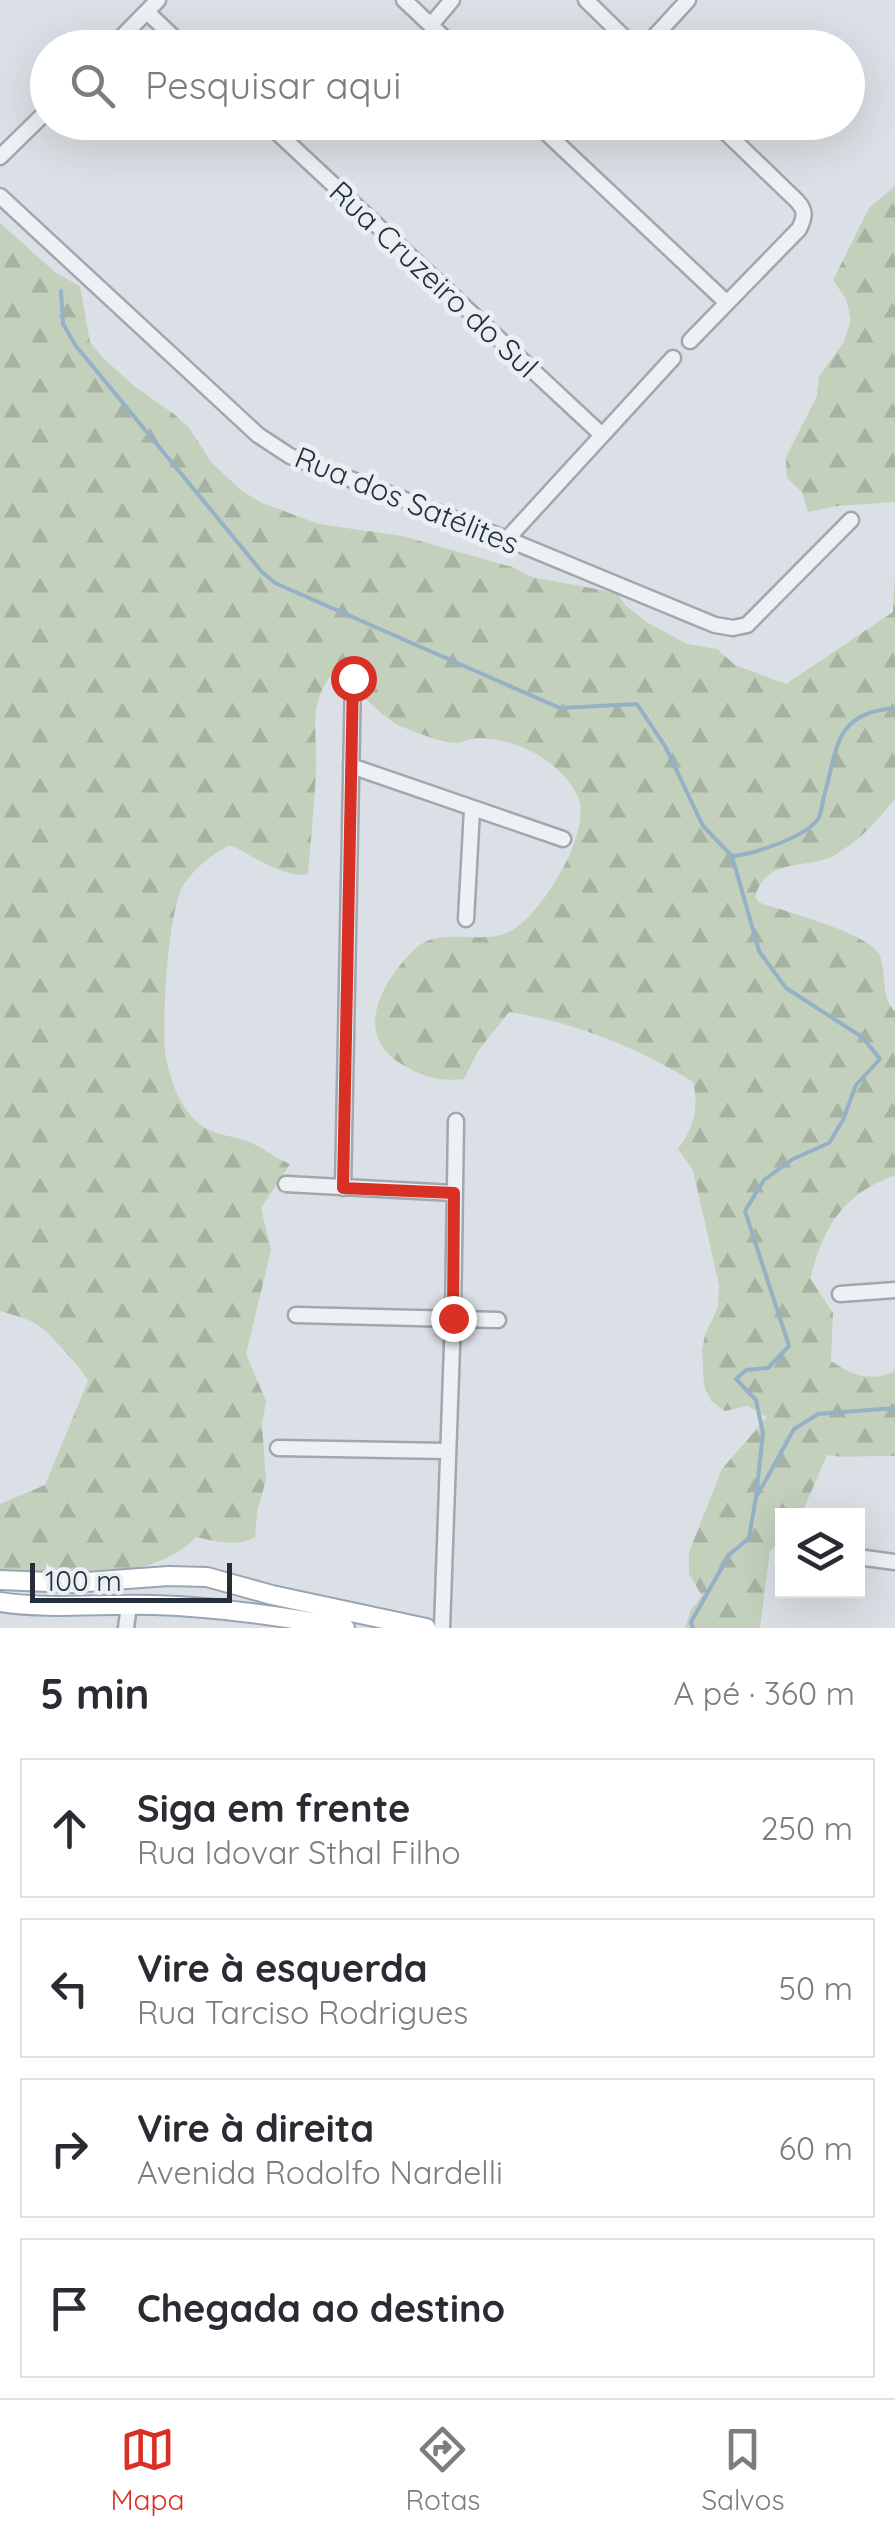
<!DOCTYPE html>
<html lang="pt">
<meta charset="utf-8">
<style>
:root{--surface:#fff;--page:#f7f7f7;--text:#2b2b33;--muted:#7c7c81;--line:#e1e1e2;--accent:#d93025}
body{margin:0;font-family:Quicksand,sans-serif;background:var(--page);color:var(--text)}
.controls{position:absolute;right:30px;bottom:30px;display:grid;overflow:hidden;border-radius:0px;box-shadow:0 10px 40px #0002}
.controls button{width:90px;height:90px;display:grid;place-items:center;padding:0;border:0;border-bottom:2px solid var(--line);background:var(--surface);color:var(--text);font:50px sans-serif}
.scale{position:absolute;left:30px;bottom:25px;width:202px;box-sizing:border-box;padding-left:10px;border:5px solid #252f3c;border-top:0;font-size:28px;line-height:35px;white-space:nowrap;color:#252f3c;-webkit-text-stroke:8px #eaeff4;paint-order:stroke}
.stop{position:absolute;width:30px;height:30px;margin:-22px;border:8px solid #d93025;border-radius:50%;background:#fff}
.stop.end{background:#d93025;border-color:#fff;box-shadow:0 2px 10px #0008}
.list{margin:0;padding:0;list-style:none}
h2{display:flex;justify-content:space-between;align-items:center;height:130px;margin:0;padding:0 40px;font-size:42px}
h2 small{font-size:32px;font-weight:400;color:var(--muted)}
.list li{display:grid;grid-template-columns:65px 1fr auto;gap:30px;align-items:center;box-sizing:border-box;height:140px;margin:0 20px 20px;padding:0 20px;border:2px solid var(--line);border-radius:0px}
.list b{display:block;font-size:38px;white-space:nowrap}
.list p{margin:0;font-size:32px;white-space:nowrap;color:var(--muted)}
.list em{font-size:32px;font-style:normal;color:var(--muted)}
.icon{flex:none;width:55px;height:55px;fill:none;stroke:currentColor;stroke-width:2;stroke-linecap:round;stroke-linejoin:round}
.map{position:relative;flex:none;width:895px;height:1628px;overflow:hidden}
.search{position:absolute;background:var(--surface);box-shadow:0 10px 40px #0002;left:30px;right:30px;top:30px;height:110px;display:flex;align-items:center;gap:25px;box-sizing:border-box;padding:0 35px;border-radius:55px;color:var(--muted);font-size:38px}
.sheet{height:770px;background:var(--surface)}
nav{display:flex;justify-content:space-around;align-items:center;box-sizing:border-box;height:140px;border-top:2px solid var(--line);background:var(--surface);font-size:28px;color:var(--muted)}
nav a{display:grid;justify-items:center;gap:5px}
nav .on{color:var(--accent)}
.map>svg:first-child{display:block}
.forest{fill:url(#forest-firs)}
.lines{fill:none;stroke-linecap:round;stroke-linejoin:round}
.stream{stroke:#95b1c7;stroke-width:4}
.minor-casing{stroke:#a1a7b0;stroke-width:19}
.major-casing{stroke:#9aa5b2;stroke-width:22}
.minor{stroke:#eef1f4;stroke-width:14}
.major{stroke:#fff;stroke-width:18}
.route{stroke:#d93025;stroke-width:12}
.labels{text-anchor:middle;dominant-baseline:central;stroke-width:10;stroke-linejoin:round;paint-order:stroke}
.street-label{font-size:30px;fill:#252f3c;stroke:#eaeff4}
</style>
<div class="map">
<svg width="895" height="1628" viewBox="0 0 895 1628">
<defs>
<pattern id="forest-firs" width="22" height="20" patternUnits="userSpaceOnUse" patternTransform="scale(2.5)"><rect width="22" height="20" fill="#c3d0bc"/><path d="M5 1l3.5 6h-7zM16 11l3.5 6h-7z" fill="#a7b3a2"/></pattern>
</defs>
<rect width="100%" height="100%" fill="#dbe0e6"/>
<path class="forest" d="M895,186V502L837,506L808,512L802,492L787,478L786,457L817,396L819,376L844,342L851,320L846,299L833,280L869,208Z
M0,223L56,273L80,286L90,342L103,358L134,386L174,414L189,428L212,463L242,491L262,503L319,524L402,536L512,567L532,577L617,593L625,605L648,623L687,644L717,649L735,665L786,684L893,612L895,571V798C879,820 857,843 833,856C807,870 766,856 755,897L758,902C783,911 869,933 879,954C888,974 879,994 895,1012V1175C842,1195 825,1225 810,1278L833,1313L831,1361C851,1375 872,1383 895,1371V1456C871,1455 850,1459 827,1455L801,1515L782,1516V1539L770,1551L760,1628H685L691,1610L702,1596L689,1574V1552L722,1469L767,1417L748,1406L725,1411L711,1401L704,1384L702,1350L705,1335L718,1307L719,1285L693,1170L678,1149C694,1129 699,1106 693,1082C637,1047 573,1022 509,1012L478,1051L464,1079C439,1082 422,1077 400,1063C352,1033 383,980 415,949C440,925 479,946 509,932C541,917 593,831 578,797C561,761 517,738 478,738C470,738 463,743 456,743C442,743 419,733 405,728C380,718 357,688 336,670C306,702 318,733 316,773C314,806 311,840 308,874C283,879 253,855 230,845C212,854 196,867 184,884C168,908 162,1019 165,1050C167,1072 178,1103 194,1119C209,1136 229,1134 249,1142C263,1148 275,1158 290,1164L261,1208L271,1250L246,1354L266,1401L262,1425L266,1480L257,1512L255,1537C236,1548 216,1541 196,1537C156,1581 58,1578 0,1582V1504L45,1485L88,1381C80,1367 72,1360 62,1348C37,1322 38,1322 0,1311Z"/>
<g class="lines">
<path class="stream" d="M61,291L63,324L76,346L262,572L275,583L560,708L637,704L665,746L703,826L732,856L759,951L786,988L862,1037L880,1059L856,1085L843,1120L829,1143L793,1159L764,1180L745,1211L789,1346L768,1368L746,1370L736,1379L756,1400L763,1433L756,1497L749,1538L729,1555L691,1622L693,1628
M732,856C754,854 806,837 818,819C822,812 822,804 824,796C838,749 833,713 895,708
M758,1494L794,1429L818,1414L895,1408"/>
<g class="minor-casing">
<path id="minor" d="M404,0L455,48
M586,0L635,48
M147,12L185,48
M431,25L452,0
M111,48L158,0
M644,48L688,0
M266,122L602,435
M535,122L727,303
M0,157L48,110
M0,196L258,435L290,456L507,539L715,625L733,628L747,625L851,520
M690,341L799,229C805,217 806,211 797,201L715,122
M507,539L673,358
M351,766L563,839
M466,919L472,810
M286,1184L454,1193
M343,1188L353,678
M840,1294L895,1290
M296,1315L498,1320
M278,1448L447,1451
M858,1557L895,1562
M126,1628L129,1605
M442,1628L453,1318L456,1121"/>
</g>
<g class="major-casing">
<path id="major" d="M0,1580L73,1583L168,1576L207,1577L272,1595L426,1628
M0,1602C50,1610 103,1603 154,1605C219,1607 282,1616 345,1628"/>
</g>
<use href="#minor" class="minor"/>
<use href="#major" class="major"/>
</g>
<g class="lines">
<path class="route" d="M353,678L343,1188L454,1193L453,1318"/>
</g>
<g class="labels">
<g class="street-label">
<text transform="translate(434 279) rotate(43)">Rua Cruzeiro do Sul</text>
<text transform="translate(407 500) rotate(22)">Rua dos Satélites</text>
</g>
</g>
</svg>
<div class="controls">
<button><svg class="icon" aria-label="layers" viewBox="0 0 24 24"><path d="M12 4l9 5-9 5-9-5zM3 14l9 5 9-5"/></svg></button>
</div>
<div class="scale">100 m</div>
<div class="stop" style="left:353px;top:678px"></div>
<div class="stop end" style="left:453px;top:1318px"></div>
<div class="search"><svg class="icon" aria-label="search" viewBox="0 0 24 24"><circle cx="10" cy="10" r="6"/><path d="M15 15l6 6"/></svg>Pesquisar aqui</div>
</div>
<section class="sheet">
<h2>5 min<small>A pé · 360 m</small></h2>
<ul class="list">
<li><svg class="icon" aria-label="ahead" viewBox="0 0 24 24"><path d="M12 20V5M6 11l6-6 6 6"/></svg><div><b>Siga em frente</b><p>Rua Idovar Sthal Filho</p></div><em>250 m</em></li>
<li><svg class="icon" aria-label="left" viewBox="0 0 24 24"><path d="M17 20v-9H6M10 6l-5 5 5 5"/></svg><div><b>Vire à esquerda</b><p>Rua Tarciso Rodrigues</p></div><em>50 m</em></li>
<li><svg class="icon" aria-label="right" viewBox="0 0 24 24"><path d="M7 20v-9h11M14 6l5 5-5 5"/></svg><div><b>Vire à direita</b><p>Avenida Rodolfo Nardelli</p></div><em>60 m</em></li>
<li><svg class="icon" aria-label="arrive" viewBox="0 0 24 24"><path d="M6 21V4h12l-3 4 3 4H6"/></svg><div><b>Chegada ao destino</b></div></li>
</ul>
</section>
<nav>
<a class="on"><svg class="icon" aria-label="map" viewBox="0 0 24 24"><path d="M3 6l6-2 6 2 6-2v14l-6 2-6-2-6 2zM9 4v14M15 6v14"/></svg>Mapa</a>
<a><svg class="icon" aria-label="directions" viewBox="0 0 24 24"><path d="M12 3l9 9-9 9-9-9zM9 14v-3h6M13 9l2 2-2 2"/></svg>Rotas</a>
<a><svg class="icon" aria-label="saved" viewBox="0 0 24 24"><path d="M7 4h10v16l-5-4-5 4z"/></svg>Salvos</a>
</nav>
